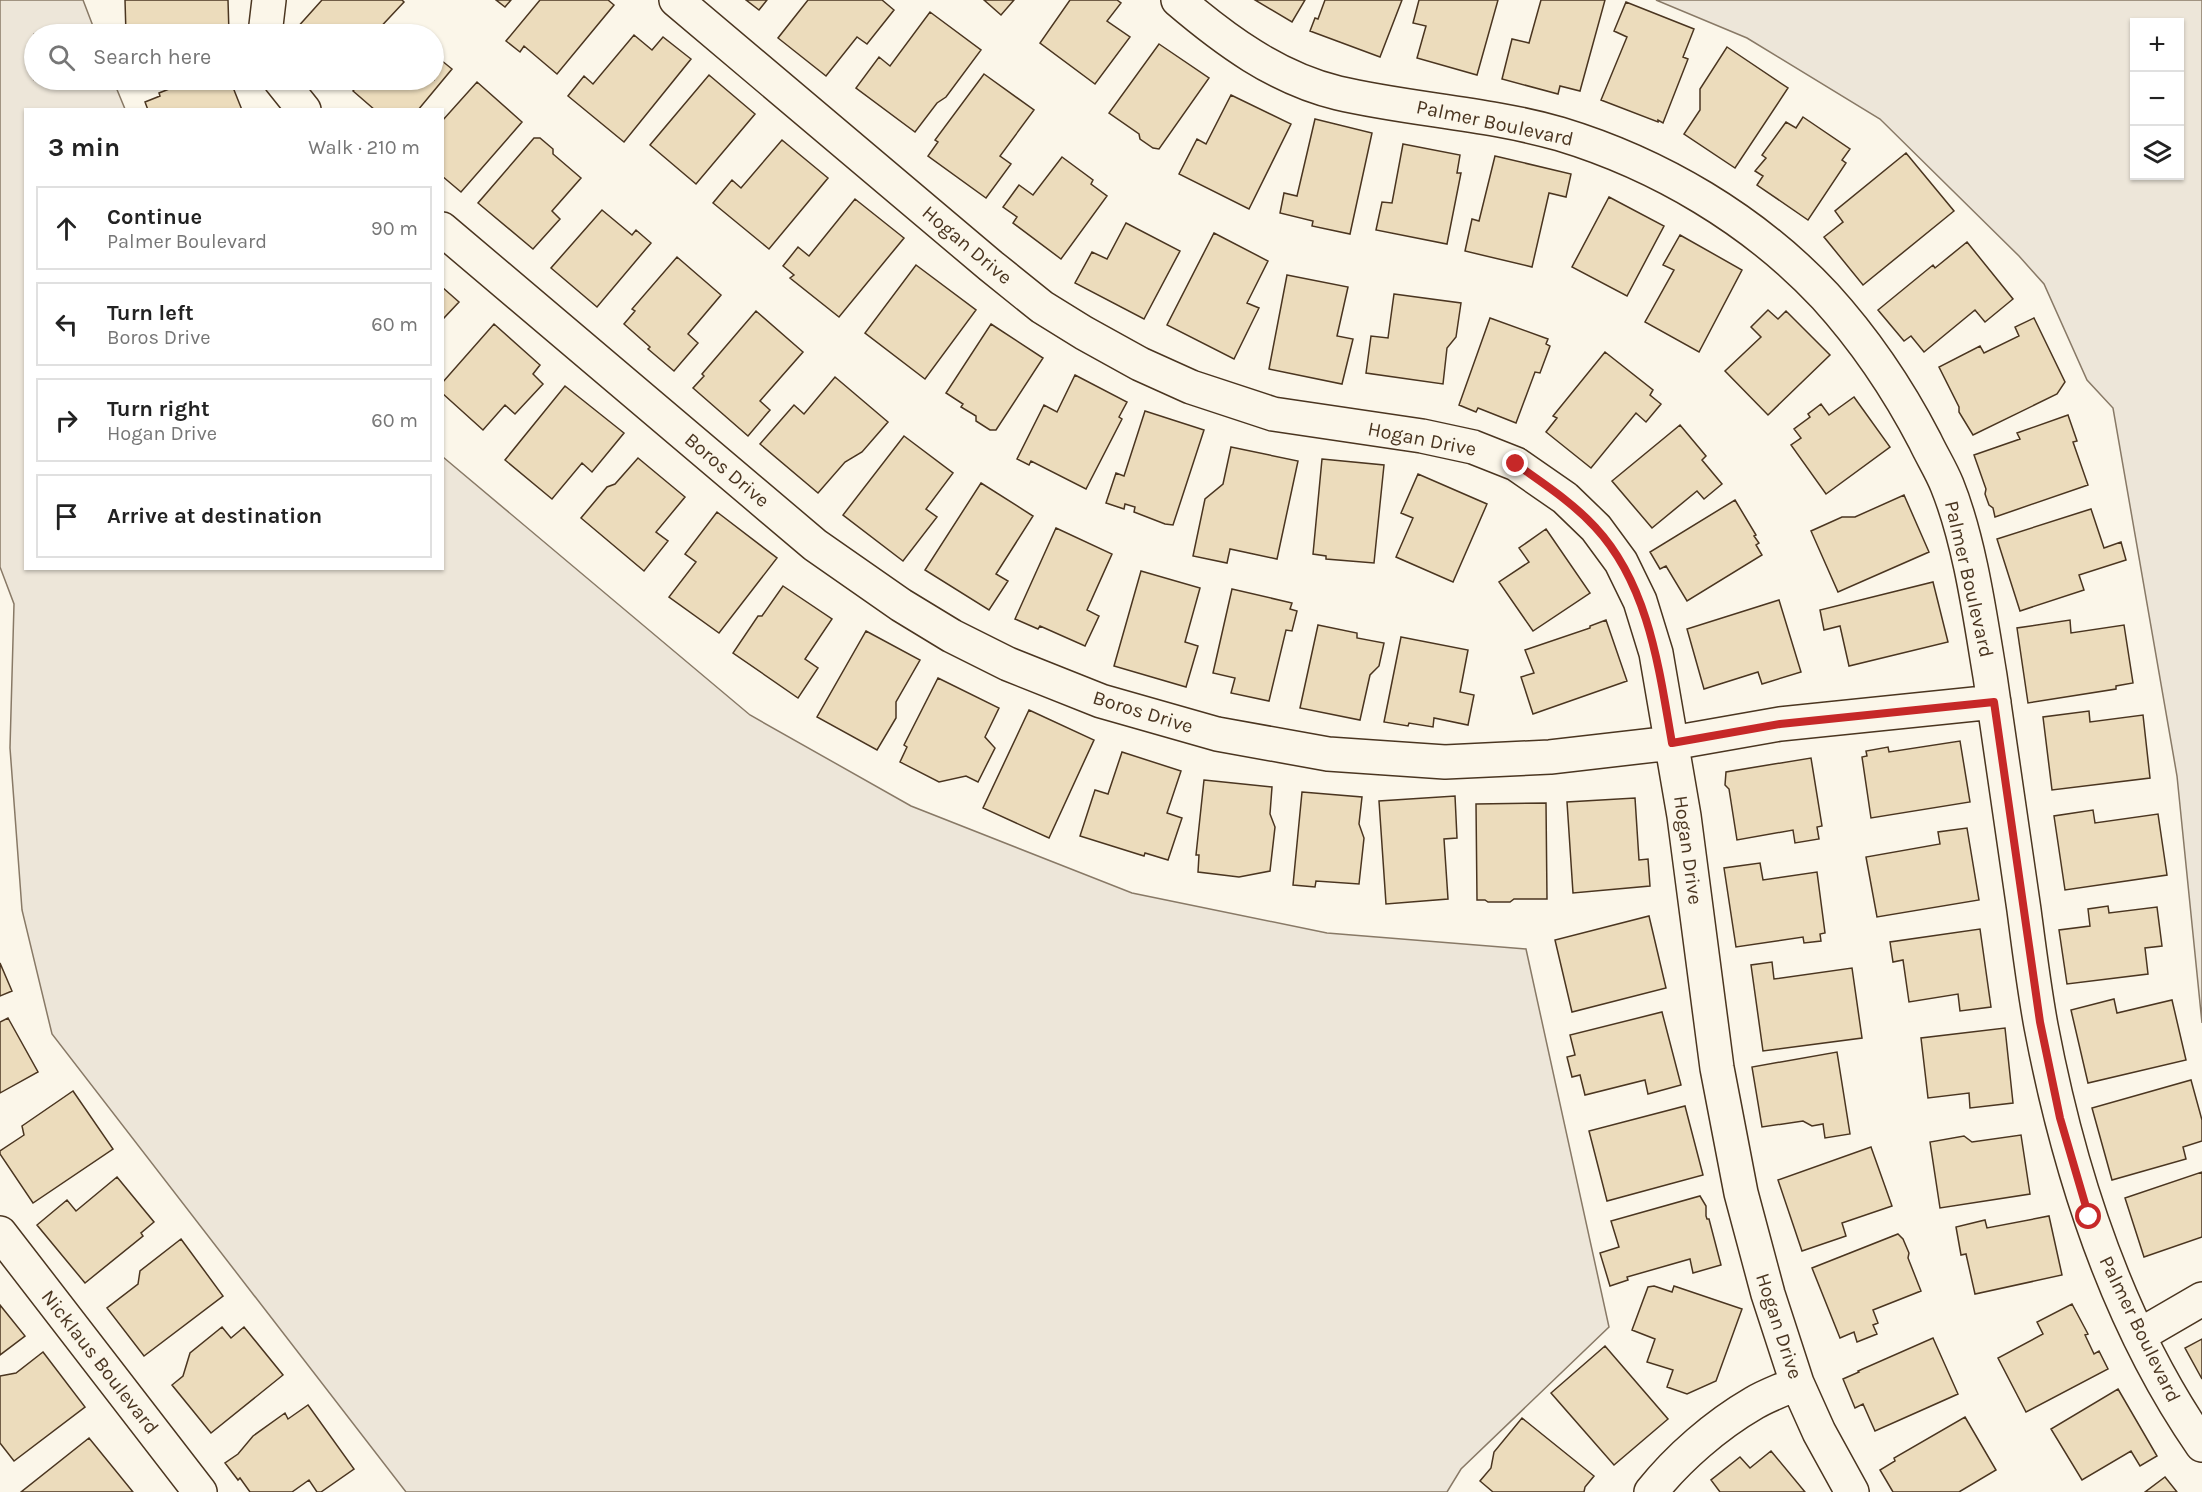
<!DOCTYPE html>
<meta charset="utf-8">
<style>
:root{--surface:#fff;--page:#f6f6f6;--text:#222;--muted:#767676;--line:#e0e0e0}
body{margin:0;font-family:Karla,sans-serif;background:var(--page);color:var(--text)}
.controls{position:absolute;right:18px;top:18px;display:grid;overflow:hidden;border-radius:0px;box-shadow:0 2px 4px #0004}
.controls button{width:54px;height:54px;display:grid;place-items:center;padding:0;border:0;border-bottom:2px solid var(--line);background:var(--surface);color:var(--text);font:30px sans-serif}
.stop{position:absolute;width:18px;height:18px;margin:-14px;border:4px solid #c62828;border-radius:50%;background:#fff}
.stop.end{background:#c62828;border-color:#fff;box-shadow:0 2px 6px #0008}
.list{margin:0;padding:0;list-style:none}
h2{display:flex;justify-content:space-between;align-items:center;height:78px;margin:0;padding:0 24px;font-size:26px}
h2 small{font-size:20px;font-weight:400;color:var(--muted)}
.list li{display:grid;grid-template-columns:39px 1fr auto;gap:18px;align-items:center;box-sizing:border-box;height:84px;margin:0 12px 12px;padding:0 12px;border:2px solid var(--line);border-radius:0px}
.list b{display:block;font-size:22px;white-space:nowrap}
.list p{margin:0;font-size:20px;white-space:nowrap;color:var(--muted)}
.list em{font-size:20px;font-style:normal;color:var(--muted)}
.icon{flex:none;width:33px;height:33px;fill:none;stroke:currentColor;stroke-width:2;stroke-linecap:round;stroke-linejoin:round}
.map{position:relative;flex:none;width:2202px;height:1492px;overflow:hidden}
.search{position:absolute;background:var(--surface);box-shadow:0 2px 4px #0004;left:24px;top:24px;width:420px;height:66px;display:flex;align-items:center;gap:15px;box-sizing:border-box;padding:0 21px;border-radius:33px;color:var(--muted);font-size:22px}
.panel{position:absolute;background:var(--surface);box-shadow:0 2px 4px #0004;left:24px;top:108px;width:420px;height:462px;border-radius:0px}
.map>svg:first-child{display:block}
.green{fill:#ede6d9;stroke:#887966;stroke-width:1.5;fill-rule:evenodd}
.building{fill:#ecdcbc;stroke:#4a3520;stroke-width:1.5}
.lines{fill:none;stroke-linecap:round;stroke-linejoin:round}
.street-casing{stroke:#4a3520;stroke-width:36}
.street{stroke:#fbf6e9;stroke-width:33}
.route{stroke:#c62828;stroke-width:8}
.labels{text-anchor:middle;dominant-baseline:central;stroke-width:4.5;stroke-linejoin:round;paint-order:stroke}
.street-label{font-size:20px;fill:#4a3520;stroke:#fbf6e9}
</style>
<div class="map">
<svg width="2202" height="1492" viewBox="0 0 2202 1492">
<rect width="100%" height="100%" fill="#fbf6e9"/>
<path class="green" d="M0,0H83L96,34H34V80H113L125,109L26,110V568H442L443,457L750,715L911,806L1132,893L1327,933L1526,949L1609,1327L1461,1469L1447,1492H406L52,1034L22,910L10,748L14,604L0,567Z
M1656,0H2202V1023L2177,776L2113,408L2087,380L2044,284L2019,256L1880,119L1747,38ZM2134,22H2180V176H2134Z"/>
<path class="building" d="M125,0H228L229,34H126Z
M322,0H402L404,2L374,34H302L296,29Z
M496,0H511L505,7Z
M540,0H608L614,5L557,74L524,46L520,52L506,41Z
M746,0H767L759,10Z
M808,0H882L894,10L867,44L857,37L826,76L778,38Z
M984,0H1014L1001,15Z
M1070,0H1117L1121,3L1107,21L1130,37L1095,84L1040,43Z
M1255,0H1305L1292,22Z
M1325,0H1402L1380,57L1310,31L1315,18L1318,19Z
M1419,0H1498L1477,75L1417,58L1426,26L1413,23Z
M1541,0H1605L1580,91L1560,86L1558,94L1502,79L1512,39L1529,43Z
M1626,2L1694,29L1683,57L1688,59L1663,123L1658,120V122L1601,100L1627,37L1614,31Z
M930,12L981,50L946,97L937,103L915,132L856,88L879,57L890,66Z
M408,25L419,34H400Z
M634,35L652,50L663,37L691,59L624,142L568,96L584,76L593,84Z
M1159,44L1209,78L1159,149L1153,148L1140,139L1139,134L1109,113Z
M434,46L440,51L436,56L452,69L418,110H375L353,91L362,80H434Z
M1727,47L1788,88L1735,168L1684,134L1700,110V89Z
M984,74L1034,110L1000,156L1011,164L986,198L928,156L938,142L935,140Z
M709,75L755,114L696,184L650,145Z
M192,80H230L242,110H148L145,102L160,96L159,93Z
M477,82L522,122L461,192L442,176V121Z
M1231,95L1291,124L1249,209L1179,174L1197,139L1206,144Z
M1803,117L1850,149L1842,160L1846,163L1808,220L1757,185L1763,176L1755,171L1766,158L1762,155L1786,122L1796,128Z
M1315,119L1372,133L1350,234L1312,226L1313,221L1280,213L1284,193L1297,196Z
M534,138H540L553,149V154L581,178L552,211L560,219L533,249L478,203Z
M782,140L828,178L769,249L713,203L732,180L741,188Z
M1403,144L1460,155L1457,173H1461L1447,244L1376,230L1382,202L1392,203Z
M1906,153L1954,211L1863,285L1824,237L1843,222L1835,211Z
M1495,156L1571,174L1566,197L1549,193L1532,267L1465,251L1472,219L1479,221Z
M1062,157L1093,180L1091,184L1107,196L1061,259L1013,223L1017,217L1003,207L1019,185L1033,195Z
M1609,197L1664,226L1627,296L1572,267Z
M855,199L904,238L839,317L790,278L794,275L783,266L798,247L809,256Z
M602,210L632,235L636,230L651,243L597,307L551,268Z
M1126,223L1180,251L1144,319L1075,283L1092,252L1107,259Z
M1214,233L1268,261L1247,303L1259,308L1234,359L1167,325Z
M1680,235L1742,270L1699,352L1645,322L1674,270L1663,265Z
M1967,242L2013,299L1985,322L1975,310L1924,352L1911,336L1904,341L1878,310L1933,265L1935,268Z
M677,257L721,295L688,334L698,343L674,371L648,349L650,347L624,324L635,311L632,309Z
M916,265L976,310L925,379L865,333Z
M1287,275L1348,287L1337,336L1353,339L1342,384L1269,369Z
M442,287L459,302L442,320Z
M1394,294L1461,303L1456,337L1447,348L1443,384L1366,373L1371,336L1388,338Z
M1768,310L1778,319L1786,311L1830,355L1768,415L1725,371L1761,337L1751,327Z
M756,311L803,352L760,401L770,410L748,436L693,388L704,376L702,374Z
M1490,318L1548,339L1546,344L1550,346L1540,373L1535,372L1516,423L1478,408L1476,412L1459,405Z
M2034,318L2065,382L2057,394L1973,435L1959,412V407L1939,367L1980,346L1984,353L2019,336L2015,327Z
M494,324L540,365L533,374L543,384L515,414L505,405L483,430L442,393V383Z
M991,324L1043,358L996,430H990L976,421V416L961,407L963,404L946,393Z
M1605,352L1653,390L1650,395L1661,404L1646,422L1636,413L1591,468L1546,432L1557,418L1553,416Z
M1075,375L1127,402L1119,417L1122,419L1086,489L1031,461L1029,465L1017,459L1044,405L1057,412Z
M835,377L888,422L862,452L845,462L818,493L760,444L794,405L804,414Z
M565,386L624,433L592,472L582,463L552,499L505,460Z
M1854,397L1890,447L1826,494L1791,445L1801,438L1794,429L1810,417L1808,414L1821,404L1829,415Z
M1145,411L1204,430L1173,525L1165,524L1134,512L1135,507L1125,504L1124,509L1106,503L1116,473L1124,476Z
M2068,415L2077,441L2073,442L2088,485L1995,517L1993,508L1989,505L1985,494L1986,489L1974,455L2020,439L2017,433Z
M1680,425L1706,456L1702,460L1722,484L1704,499L1697,491L1652,528L1612,481Z
M904,436L953,473L926,509L937,517L903,561L843,515Z
M1231,447L1298,461L1277,559L1230,549L1227,563L1193,556L1205,499L1223,484Z
M638,458L685,497L656,532L668,541L644,571L581,518L607,487L615,484Z
M1322,459L1384,465L1374,563L1326,559V556L1313,554Z
M1418,474L1487,504L1453,582L1396,557L1413,518L1401,513Z
M981,483L1033,516L996,574L1008,581L989,610L925,570Z
M1904,495L1929,552L1838,592L1811,531L1842,517H1855Z
M1735,500L1756,535L1754,536L1759,543L1756,545L1762,555L1687,601L1666,566L1660,569L1650,552Z
M2091,509L2104,548L2121,542L2126,560L2079,575L2084,590L2020,611L1997,539Z
M717,512L777,558L719,633L669,597L696,562L685,554Z
M1056,528L1112,554L1087,610L1099,616L1085,646L1040,626L1038,629L1015,619Z
M1546,529L1590,593L1533,631L1499,582L1529,562L1519,548Z
M1141,571L1200,588L1185,642L1198,646L1186,687L1114,666Z
M1933,582L1948,642L1849,666L1840,626L1824,630L1820,610Z
M783,586L832,619L805,659L818,668L798,698L733,653L758,616H762Z
M1232,589L1292,603L1290,609L1297,611L1292,631L1286,630L1269,701L1231,693L1235,678L1213,673Z
M1779,600L1801,672L1762,684L1758,672L1704,689L1687,629Z
M1606,620L1627,681L1533,714L1521,677L1534,673L1525,650L1590,628V626Z
M2070,620L2071,633L2124,625L2133,683L2116,686V689L2028,703L2017,628Z
M1318,625L1357,633V638L1384,643L1379,666L1370,675L1360,720L1300,708Z
M866,631L920,660L896,702V718L877,750L817,717Z
M1401,637L1468,650L1460,692L1474,695L1468,725L1434,718L1433,727L1409,723L1408,726L1384,722Z
M938,678L999,708L985,737L995,748L978,782L966,776L939,782L900,762L907,747L904,745Z
M1029,710L1094,740L1049,838L983,808Z
M2089,711L2090,722L2143,715L2150,778L2052,790L2043,717Z
M1960,741L1970,802L1871,818L1862,757L1867,756L1866,751L1888,747L1889,752Z
M1122,752L1181,771L1167,813L1182,818L1168,860L1145,853L1144,856L1080,836L1095,790L1108,794Z
M1811,758L1822,826L1817,827L1819,839L1795,843L1793,830L1737,840L1729,789L1725,785L1726,772Z
M1204,780L1272,787L1270,814L1275,827L1270,871L1239,877L1198,872L1199,855H1196Z
M1302,792L1362,797L1359,824L1364,838L1359,884L1316,881L1315,887L1293,885Z
M1455,796L1457,838L1444,839L1448,899L1386,904L1379,801Z
M1635,798L1639,860L1648,859L1650,886L1573,893L1567,802Z
M1546,803L1547,899H1514L1510,902H1488L1485,900H1477L1476,804Z
M2093,810L2095,823L2158,814L2167,875L2065,890L2054,816Z
M1967,828L1979,900L1877,917L1866,857L1940,844L1938,832Z
M1760,863L1763,880L1817,872L1825,933L1820,934L1821,941L1804,943L1803,937L1736,947L1724,868Z
M2108,906L2109,913L2157,907L2162,946L2145,948L2148,974L2067,984L2059,930L2090,926L2088,909Z
M1649,916L1666,988L1572,1012L1555,940Z
M1980,929L1991,1007L1960,1011L1958,994L1909,1002L1903,960L1893,962L1890,942Z
M1772,962L1774,979L1852,968L1862,1038L1763,1051L1751,965Z
M0,963L12,991L0,996Z
M2114,999L2117,1013L2172,1000L2186,1060L2088,1083L2071,1010Z
M1662,1012L1681,1085L1648,1094L1645,1080L1585,1095L1580,1075L1572,1077L1567,1057L1575,1055L1570,1035Z
M8,1018L38,1072L0,1093V1022Z
M2005,1028L2013,1103L1970,1108L1969,1093L1928,1098L1921,1038Z
M1837,1052L1850,1134L1825,1138L1823,1124L1812,1126L1803,1121L1762,1127L1752,1067Z
M2191,1080L2202,1120V1141L2183,1147L2186,1159L2112,1180L2092,1108Z
M73,1091L113,1149L33,1203L0,1154V1151L24,1135L22,1126Z
M1685,1106L1703,1175L1607,1201L1589,1131Z
M2021,1135L2030,1194L1940,1208L1930,1142L1964,1136L1972,1142Z
M1871,1147L1892,1206L1842,1223L1846,1236L1802,1251L1778,1180Z
M2202,1172V1237L2144,1257L2125,1198Z
M117,1177L154,1222L141,1233L143,1236L85,1283L37,1225L67,1200L76,1211Z
M1700,1196L1706,1206V1216L1707,1219H1709L1721,1265L1693,1273L1690,1259L1627,1277L1628,1280L1610,1286L1600,1253L1619,1247L1611,1221Z
M2049,1216L2062,1275L1975,1294L1966,1254L1961,1255L1956,1227L1985,1220L1987,1228Z
M1898,1234L1903,1239L1909,1253L1908,1258L1921,1291L1873,1310L1878,1323L1873,1325L1877,1334L1857,1342L1854,1332L1840,1338L1812,1268Z
M181,1239L223,1296L144,1356L107,1308L138,1284L140,1271Z
M1654,1286L1672,1292L1674,1286L1742,1309L1716,1381L1687,1394L1667,1387L1673,1370L1647,1362L1655,1339L1632,1330L1648,1287Z
M2072,1304L2088,1334L2085,1335L2094,1354L2099,1351L2108,1369L2026,1412L1998,1358L2043,1334L2037,1322Z
M0,1305L25,1336L0,1355Z
M222,1327L231,1338L244,1327L283,1375L211,1433L172,1385L183,1376L190,1353Z
M1933,1338L1958,1394L1875,1431L1863,1404L1855,1408L1843,1379L1859,1372L1858,1371Z
M2202,1339V1379L2185,1348Z
M1605,1346L1668,1419L1614,1465L1551,1393Z
M43,1352L85,1407L14,1461L0,1443V1376L16,1373Z
M2118,1389L2157,1456L2140,1466L2131,1451L2082,1480L2051,1429Z
M308,1405L354,1469L321,1492H317L309,1480L292,1492H250L240,1478L238,1480L225,1463L238,1454L253,1436L285,1413L288,1419Z
M1965,1417L1996,1470L1959,1492H1893L1880,1470L1895,1461L1894,1458Z
M1522,1418L1594,1476L1585,1487L1584,1492H1493L1480,1481L1491,1468L1494,1452Z
M89,1438L133,1492H21Z
M1771,1451L1805,1492H1720L1711,1480L1740,1457L1750,1468Z
M2165,1477L2177,1492H2145Z"/>
<g class="lines">
<g class="street-casing">
<path id="street" d="M676,0L991,266L1042,307L1084,333L1140,364L1191,387L1273,414L1422,436L1473,447L1516,464L1565,498L1596,528L1621,562L1640,601L1656,653L1684,816L1717,1068L1741,1193L1768,1294L1797,1383L1819,1432L1852,1492
M1178,0C1225,40 1276,78 1338,93C1411,110 1487,113 1560,134C1659,164 1754,220 1825,296C1865,340 1898,389 1925,441C1932,456 1941,470 1947,485C1970,542 1980,616 1990,676C2002,754 2012,832 2024,910C2029,948 2034,988 2041,1026C2069,1173 2116,1321 2202,1445
M265,34L269,0
M280,80L304,110
M442,229L815,545L901,605L952,636L1008,664L1101,701L1217,734L1328,754L1445,762L1550,757L1672,743L1780,724L1994,702
M0,1233L200,1492
M2140,1335L2202,1299
M1651,1492C1678,1458 1716,1425 1754,1403C1767,1395 1783,1390 1797,1383"/>
</g>
<use href="#street" class="street"/>
</g>
<g class="lines">
<path class="route" d="M1516,464C1544,484 1572,502 1595,527C1649,585 1659,669 1672,743L1780,724L1994,702L2040,1022L2060,1118L2089,1217"/>
</g>
<g class="labels">
<g class="street-label">
<text transform="translate(1495 123) rotate(12)">Palmer Boulevard</text>
<text transform="translate(967 245) rotate(40)">Hogan Drive</text>
<text transform="translate(1422 439) rotate(11)">Hogan Drive</text>
<text transform="translate(727 470) rotate(40)">Boros Drive</text>
<text transform="translate(1969 579) rotate(77)">Palmer Boulevard</text>
<text transform="translate(1143 712) rotate(17)">Boros Drive</text>
<text transform="translate(1688 850) rotate(82)">Hogan Drive</text>
<text transform="translate(1779 1326) rotate(72)">Hogan Drive</text>
<text transform="translate(2140 1329) rotate(64)">Palmer Boulevard</text>
<text transform="translate(100 1362) rotate(52)">Nicklaus Boulevard</text>
</g>
</g>
</svg>
<div class="controls">
<button>+</button>
<button>−</button>
<button><svg class="icon" aria-label="layers" viewBox="0 0 24 24"><path d="M12 4l9 5-9 5-9-5zM3 14l9 5 9-5"/></svg></button>
</div>
<div class="stop" style="left:2089px;top:1217px"></div>
<div class="stop end" style="left:1516px;top:464px"></div>
<div class="search"><svg class="icon" aria-label="search" viewBox="0 0 24 24"><circle cx="10" cy="10" r="6"/><path d="M15 15l6 6"/></svg>Search here</div>
<section class="panel">
<h2>3 min<small>Walk · 210 m</small></h2>
<ul class="list">
<li><svg class="icon" aria-label="ahead" viewBox="0 0 24 24"><path d="M12 20V5M6 11l6-6 6 6"/></svg><div><b>Continue</b><p>Palmer Boulevard</p></div><em>90 m</em></li>
<li><svg class="icon" aria-label="left" viewBox="0 0 24 24"><path d="M17 20v-9H6M10 6l-5 5 5 5"/></svg><div><b>Turn left</b><p>Boros Drive</p></div><em>60 m</em></li>
<li><svg class="icon" aria-label="right" viewBox="0 0 24 24"><path d="M7 20v-9h11M14 6l5 5-5 5"/></svg><div><b>Turn right</b><p>Hogan Drive</p></div><em>60 m</em></li>
<li><svg class="icon" aria-label="arrive" viewBox="0 0 24 24"><path d="M6 21V4h12l-3 4 3 4H6"/></svg><div><b>Arrive at destination</b></div></li>
</ul>
</section>
</div>
